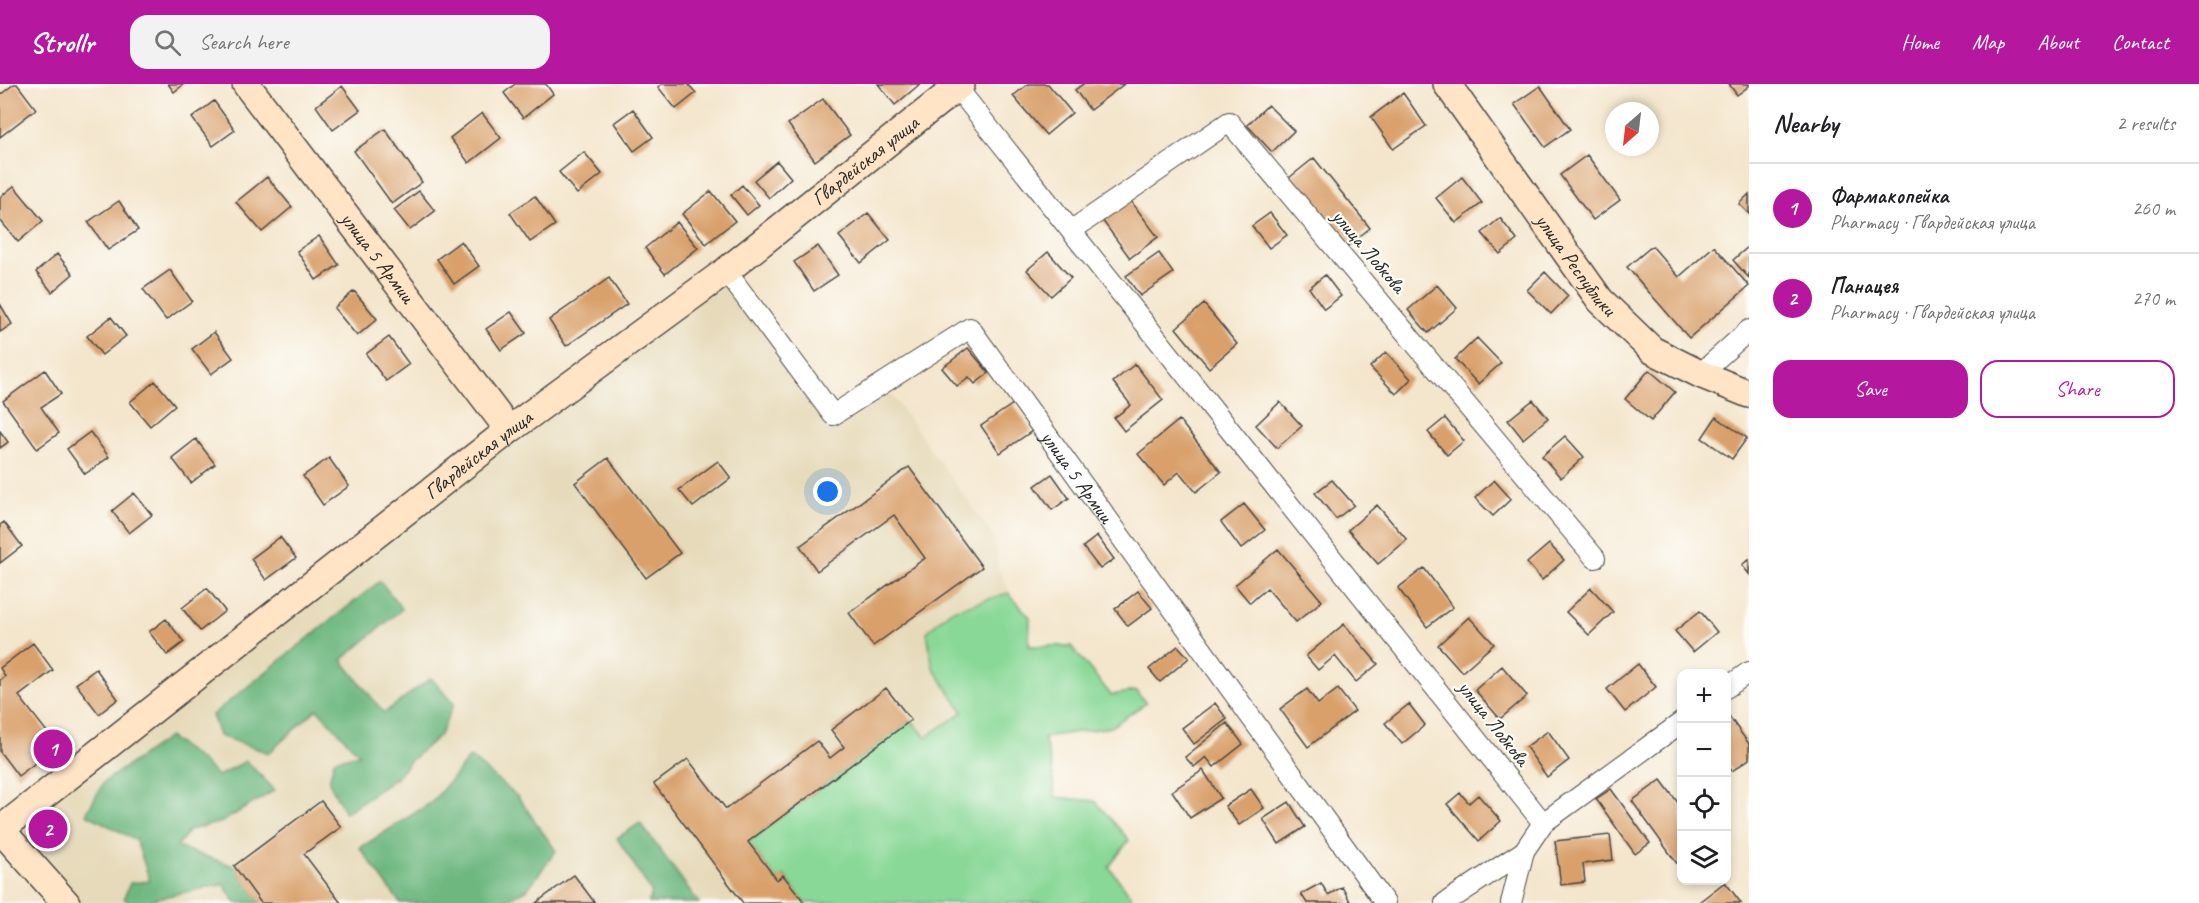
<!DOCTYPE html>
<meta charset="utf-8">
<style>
:root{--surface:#fff;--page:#f2f2f2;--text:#202124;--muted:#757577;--line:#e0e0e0;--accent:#b5179e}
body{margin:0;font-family:Caveat,sans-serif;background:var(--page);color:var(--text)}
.controls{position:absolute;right:18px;bottom:18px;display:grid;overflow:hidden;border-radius:12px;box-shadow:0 3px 9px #0003}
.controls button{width:54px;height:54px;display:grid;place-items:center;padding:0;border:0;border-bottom:2px solid var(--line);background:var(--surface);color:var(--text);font:30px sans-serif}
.compass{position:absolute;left:1605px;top:18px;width:54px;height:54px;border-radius:50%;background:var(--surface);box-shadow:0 3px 9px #0003;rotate:208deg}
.you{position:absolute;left:828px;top:408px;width:21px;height:21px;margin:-15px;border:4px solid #fff;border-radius:50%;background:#1a73e8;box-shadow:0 0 0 9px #1a73e833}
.badge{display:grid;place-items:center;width:39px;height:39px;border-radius:50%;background:var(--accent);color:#fff;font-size:20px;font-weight:700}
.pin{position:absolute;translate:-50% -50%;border:3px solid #fff;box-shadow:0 2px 6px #0006}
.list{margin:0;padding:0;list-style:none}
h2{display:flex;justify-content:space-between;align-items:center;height:78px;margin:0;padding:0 24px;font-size:26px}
h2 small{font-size:20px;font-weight:400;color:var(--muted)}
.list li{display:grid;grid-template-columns:39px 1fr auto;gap:18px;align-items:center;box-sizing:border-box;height:90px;padding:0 24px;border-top:2px solid var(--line)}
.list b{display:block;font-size:22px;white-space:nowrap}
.list p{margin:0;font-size:20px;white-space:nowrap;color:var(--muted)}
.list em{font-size:20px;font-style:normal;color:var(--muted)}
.actions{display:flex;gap:12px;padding:18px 24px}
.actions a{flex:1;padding:14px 0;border:2px solid var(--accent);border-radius:18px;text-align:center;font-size:21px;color:var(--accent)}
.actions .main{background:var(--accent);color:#fff}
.icon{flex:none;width:33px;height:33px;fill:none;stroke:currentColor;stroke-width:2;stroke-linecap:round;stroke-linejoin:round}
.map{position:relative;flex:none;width:1749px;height:819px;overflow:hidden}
header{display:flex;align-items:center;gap:36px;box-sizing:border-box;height:84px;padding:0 30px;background:var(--accent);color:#fff}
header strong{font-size:28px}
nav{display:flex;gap:33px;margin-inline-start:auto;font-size:21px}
.search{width:420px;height:54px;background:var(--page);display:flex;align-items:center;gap:15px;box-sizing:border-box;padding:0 21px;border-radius:18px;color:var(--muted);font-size:22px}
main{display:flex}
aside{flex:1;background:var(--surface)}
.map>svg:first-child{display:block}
.built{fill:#e6daba}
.green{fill:#89d897;stroke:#5a8261;stroke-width:1.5}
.forest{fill:#6eb880;stroke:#4c7256;stroke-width:1.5}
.building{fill:#d9a06c}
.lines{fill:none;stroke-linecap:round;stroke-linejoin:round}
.minor-casing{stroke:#494743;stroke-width:22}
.secondary-casing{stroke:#494743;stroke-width:30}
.minor{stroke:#fff;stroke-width:20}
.secondary{stroke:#ffe4c6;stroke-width:27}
.labels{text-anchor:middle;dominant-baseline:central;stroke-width:4.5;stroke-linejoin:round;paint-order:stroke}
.street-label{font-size:21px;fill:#2b2b2b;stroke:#fdfcf7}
</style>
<header>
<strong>Strollr</strong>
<div class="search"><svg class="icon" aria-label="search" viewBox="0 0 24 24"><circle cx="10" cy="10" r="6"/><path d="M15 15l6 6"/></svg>Search here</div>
<nav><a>Home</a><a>Map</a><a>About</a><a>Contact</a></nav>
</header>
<main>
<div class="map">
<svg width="1749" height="819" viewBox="0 0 1749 819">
<rect width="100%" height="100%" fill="#fdfcf7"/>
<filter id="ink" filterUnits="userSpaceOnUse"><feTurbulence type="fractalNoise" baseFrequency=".0167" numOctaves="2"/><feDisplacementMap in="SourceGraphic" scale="12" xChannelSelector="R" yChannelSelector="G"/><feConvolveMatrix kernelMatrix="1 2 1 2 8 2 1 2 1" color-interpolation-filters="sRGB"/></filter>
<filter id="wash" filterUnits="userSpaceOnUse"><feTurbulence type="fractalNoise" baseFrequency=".008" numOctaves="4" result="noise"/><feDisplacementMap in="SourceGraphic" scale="24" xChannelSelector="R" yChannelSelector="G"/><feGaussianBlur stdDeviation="1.35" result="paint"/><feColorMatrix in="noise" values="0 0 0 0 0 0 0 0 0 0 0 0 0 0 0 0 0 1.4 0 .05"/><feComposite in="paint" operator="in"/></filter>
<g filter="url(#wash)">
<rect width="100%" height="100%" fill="#f4e6cd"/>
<path class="built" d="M726,187L833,331L883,299L995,455L998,483L1013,514L933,584L963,628L926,653L911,637L748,758L776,795L783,791L805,819H66L1,746Z"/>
<path class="green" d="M1008,509L1030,533L1029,562H1071L1111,611L1136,607L1146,619L1111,643L1044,653L1052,685L1055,713L1095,717L1129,756L1109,783L1136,819H805L784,791L777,796L748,758L911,636L926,653L963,628L933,584L927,548L950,527Z"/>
<path class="forest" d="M380,497L402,525L342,576L384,629L431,594L454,620L440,651L410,677L396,694L345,729L329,698L334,676L359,670L317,625L269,669L219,652L212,631Z
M169,653L198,674L218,692L246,677L275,706L222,738L189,746L177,763L234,782L261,819H236L223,800L154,815L148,819H129L124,814L130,799L150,797L136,756L86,730L104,698Z
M470,673L518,713L556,767L527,806L499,819H400L360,764L432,718Z
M640,739L699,819H648L652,809L617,754Z"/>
<g id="blocks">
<path class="building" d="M14,0H17L36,25L0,53V11Z
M168,0H184L174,8Z
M515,0H546L553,10L523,34L504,9Z
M662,0H688L696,9L676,25L658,3Z
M878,0H920L895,21Z
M1028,0H1048L1072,29L1046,51L1013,12Z
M1083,0H1124L1090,26L1075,6Z
M1729,0H1749V2L1737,11Z
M342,2L360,26L333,46L316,22Z
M1540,2L1570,45L1545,63L1514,20Z
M1403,9L1426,42L1393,65L1371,33Z
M823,15L850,51L815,77L788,40Z
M214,17L235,46L213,62L192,34Z
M1268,21L1294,47L1272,68L1247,41Z
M633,25L653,53L634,67L614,39Z
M482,29L501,54L469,79L450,54Z
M385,45L422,98L392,120L354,67Z
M584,68L602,90L577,110L559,88Z
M1587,71L1620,116L1593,136L1560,91Z
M1314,74L1370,144L1345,164L1289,94Z
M777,77L791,94L769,114L754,96Z
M267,93L292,123L262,148L236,118Z
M1462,93L1482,119L1456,139L1436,114Z
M742,101L759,121L747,131L731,111Z
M14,102L43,137L18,158L0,136V113Z
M419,107L435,127L410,146L394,126Z
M711,107L735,137L706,160L682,130Z
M1749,110V130L1739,120Z
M535,112L555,141L530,158L510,129Z
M1130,116L1158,153L1130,174L1102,136Z
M119,117L138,146L108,166L88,138Z
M868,129L890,156L861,179L839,152Z
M1270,129L1287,151L1269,164L1252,142Z
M1500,134L1517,156L1500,170L1482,149Z
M677,138L698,164L665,190L645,164Z
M319,152L339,181L316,196L297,167Z
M461,157L479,182L454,200L437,175Z
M818,162L838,191L814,207L794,178Z
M1652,162L1679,193L1714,162L1749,202L1689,254L1627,183Z
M1749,162V194L1733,176Z
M1048,168L1071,194L1051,212L1027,186Z
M1159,169L1173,189L1140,212L1126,192Z
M57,170L73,190L52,208L36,188Z
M170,186L192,217L166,236L143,205Z
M1545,188L1568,212L1551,230L1527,206Z
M1325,191L1341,212L1324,225L1309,204Z
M609,194L627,220L566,262L549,236Z
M1437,201L1457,224L1428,249L1408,226Z
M354,207L377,235L357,252L334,224Z
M0,220L12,240L0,248Z
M1204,220L1237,260L1209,284L1176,244Z
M511,228L526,249L501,266L486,245Z
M111,233L126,252L102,271L87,252Z
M214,248L233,274L211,290L192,265Z
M389,253L409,280L386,297L366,270Z
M1477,254L1501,279L1478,300L1455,275Z
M968,264L989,289L975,300L969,293L957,302L942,284Z
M1386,268L1411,295L1396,310L1370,283Z
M1135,280L1163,316L1124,347L1114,334L1131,321L1113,298Z
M45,286L61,310L41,323L59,349L37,365L3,317Z
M1649,286L1675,308L1651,337L1625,315Z
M155,297L175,321L150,342L130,318Z
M1533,316L1548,334L1523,355L1508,336Z
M1280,318L1302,342L1277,364L1256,341Z
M1013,320L1032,347L1000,369L981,342Z
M1716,333L1747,354L1732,375L1702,354Z
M1445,334L1464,357L1447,371L1428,348Z
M1179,336L1221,388L1196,408L1179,388L1164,401L1138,370Z
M0,347L8,358L0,364Z
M90,348L109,373L85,390L67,365Z
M1565,352L1584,373L1561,394L1542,372Z
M196,355L215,380L191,399L172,374Z
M329,374L349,402L323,421L303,392Z
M608,374L680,469L646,494L575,399Z
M718,377L731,394L693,423L679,406Z
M909,383L982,483L873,562L849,529L925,474L894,431L817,487L800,462Z
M1052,390L1069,414L1052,426L1035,402Z
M1332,396L1354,421L1336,435L1315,409Z
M1494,396L1511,415L1493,432L1475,414Z
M134,409L152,431L129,449L112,427Z
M1244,420L1265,446L1241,465L1221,438Z
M1377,421L1407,456L1378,480L1348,446Z
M4,438L22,462L0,479V441Z
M1097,452L1114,475L1100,485L1083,463Z
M280,453L296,474L266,496L251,475Z
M1549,460L1564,476L1542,496L1527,479Z
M1278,465L1322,517L1296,538L1267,504L1250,519L1235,501Z
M1749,475V490L1742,481Z
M1424,484L1453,523L1427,543L1398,504Z
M207,504L225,527L200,547L182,524Z
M1591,504L1613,528L1589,551L1566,528Z
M1138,507L1152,524L1128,542L1115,525Z
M1700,527L1717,548L1693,568L1675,547Z
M1469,533L1494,560L1462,588L1438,561Z
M166,535L184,558L167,571L149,548Z
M1344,540L1378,580L1356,598L1335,572L1318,586L1306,572Z
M33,559L53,586L19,612L58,662L18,692L0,668V596L5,592L0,584Z
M1178,562L1189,574L1160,598L1149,585Z
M1638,580L1656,603L1625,628L1607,605Z
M1502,582L1527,612L1500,635L1475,606Z
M96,585L118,615L99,630L76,600Z
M886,604L911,636L748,758L777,796L783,791L805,819H743L654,700L688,675L726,725L817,657L830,674L844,663L831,646Z
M1307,605L1318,620L1338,605L1355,627L1308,663L1280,625Z
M1215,619L1227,635L1194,660L1182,644Z
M1409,620L1425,641L1402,660L1385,639Z
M1726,628L1749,660V675L1732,687L1726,678Z
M1227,639L1243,660L1214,683L1206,673L1194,683L1185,673Z
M1548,647L1569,676L1547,693L1526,663Z
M1203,686L1221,714L1190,734L1172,707Z
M1661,696L1682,724V779L1678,781L1632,717Z
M1251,705L1264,724L1239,741L1225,722Z
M1611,705L1650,759L1635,770L1596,715Z
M1460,709L1469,719L1478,711L1501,737L1479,757L1447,720Z
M321,717L341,743L304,770L341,819H261L234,782Z
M1289,718L1305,743L1279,760L1263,735Z
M1610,751L1613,776L1583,780L1585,798L1561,801L1555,757Z
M574,791L595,819H536Z
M1725,798L1741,819H1700L1699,818Z
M1321,799L1328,811L1342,803L1351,819H1307L1301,810Z"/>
</g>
</g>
<g filter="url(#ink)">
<use href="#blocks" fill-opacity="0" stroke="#494743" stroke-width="1.5"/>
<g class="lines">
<g class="minor-casing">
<g id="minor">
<path d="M954,0L1543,739"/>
<path d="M1072,146L1229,38L1595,474"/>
<path id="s1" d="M726,187L833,331L970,244L1385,819"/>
<path d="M1700,290L1749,246"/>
<path d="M1726,604L1749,588"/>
<path d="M1445,819L1524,767L1543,739L1682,638"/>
<path d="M1511,819L1524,767"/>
</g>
</g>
<g class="secondary-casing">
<g id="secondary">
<path id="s2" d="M246,0L509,346"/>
<path id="s3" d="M1447,0L1600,216L1652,266L1700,290L1749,310"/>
<path d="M0,745L66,819"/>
<path id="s4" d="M0,746L509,346L726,187L961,0"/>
</g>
</g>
<use href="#minor" class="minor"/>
<use href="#secondary" class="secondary"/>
</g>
</g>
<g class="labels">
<g class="street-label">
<text stroke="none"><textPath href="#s4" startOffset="1094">Гвардейская улица</textPath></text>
<text transform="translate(1369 167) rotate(50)">улица Лобкова</text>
<text stroke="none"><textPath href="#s2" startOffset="218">улица 5 Армии</textPath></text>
<text stroke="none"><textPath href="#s3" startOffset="222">улица Республики</textPath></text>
<text stroke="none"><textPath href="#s4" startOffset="608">Гвардейская улица</textPath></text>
<text stroke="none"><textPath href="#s1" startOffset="525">улица 5 Армии</textPath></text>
<text transform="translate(1494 639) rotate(52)">улица Лобкова</text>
</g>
</g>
</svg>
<div class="controls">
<button>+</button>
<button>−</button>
<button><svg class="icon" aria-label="locate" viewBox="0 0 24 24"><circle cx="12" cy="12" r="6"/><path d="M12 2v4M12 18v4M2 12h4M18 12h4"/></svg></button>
<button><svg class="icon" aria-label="layers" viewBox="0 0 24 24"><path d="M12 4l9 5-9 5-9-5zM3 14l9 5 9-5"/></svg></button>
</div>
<svg class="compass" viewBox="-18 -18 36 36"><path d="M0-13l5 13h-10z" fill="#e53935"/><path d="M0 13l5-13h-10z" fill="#757577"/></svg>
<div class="you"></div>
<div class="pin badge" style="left:53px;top:665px">1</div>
<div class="pin badge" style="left:48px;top:745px">2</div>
</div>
<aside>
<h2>Nearby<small>2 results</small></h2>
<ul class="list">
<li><span class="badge">1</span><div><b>Фармакопейка</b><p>Pharmacy · Гвардейская улица</p></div><em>260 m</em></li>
<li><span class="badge">2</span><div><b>Панацея</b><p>Pharmacy · Гвардейская улица</p></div><em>270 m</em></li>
</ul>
<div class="actions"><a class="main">Save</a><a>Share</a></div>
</aside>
</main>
